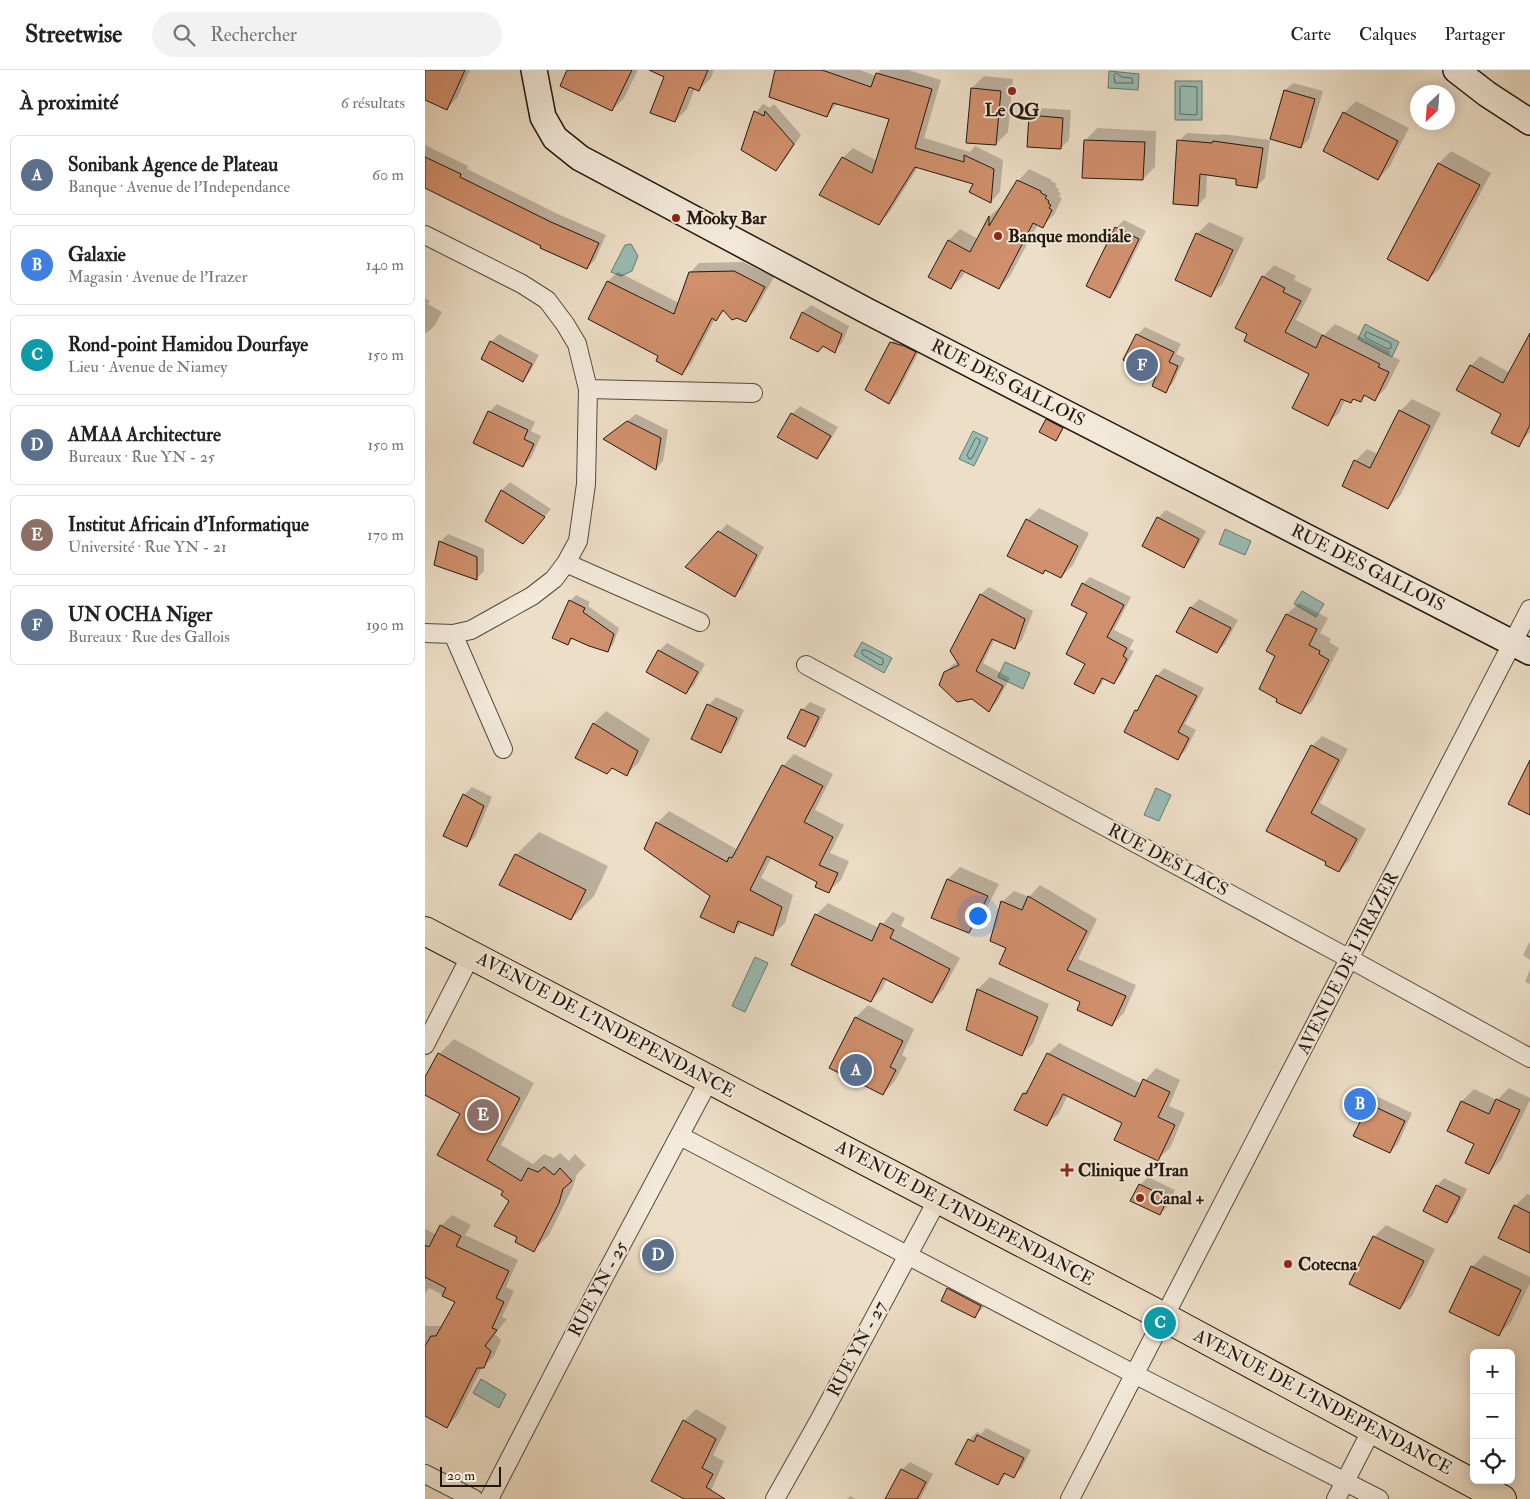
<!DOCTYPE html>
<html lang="fr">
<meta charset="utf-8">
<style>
:root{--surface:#fff;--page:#f2f2f2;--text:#222;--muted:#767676;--line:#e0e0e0;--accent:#8f2418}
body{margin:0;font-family:"IM FELL Double Pica",serif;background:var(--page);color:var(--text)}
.controls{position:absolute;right:15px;bottom:15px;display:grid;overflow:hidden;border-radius:8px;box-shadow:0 2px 12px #0003}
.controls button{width:45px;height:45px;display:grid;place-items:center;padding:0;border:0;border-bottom:1px solid var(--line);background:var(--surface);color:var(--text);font:25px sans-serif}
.compass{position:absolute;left:985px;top:15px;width:45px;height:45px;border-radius:50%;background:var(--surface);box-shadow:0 2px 12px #0003;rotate:205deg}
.scale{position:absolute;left:15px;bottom:12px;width:61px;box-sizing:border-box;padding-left:5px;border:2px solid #22170e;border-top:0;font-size:14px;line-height:18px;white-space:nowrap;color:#22170e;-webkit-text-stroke:4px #f3eadb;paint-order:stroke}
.you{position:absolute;left:552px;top:845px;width:18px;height:18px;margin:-12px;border:4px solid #fff;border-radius:50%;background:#1a73e8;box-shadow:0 0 0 8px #1a73e833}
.badge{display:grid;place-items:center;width:32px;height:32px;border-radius:50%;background:var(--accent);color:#fff;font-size:16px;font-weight:700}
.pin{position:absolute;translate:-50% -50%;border:2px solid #fff;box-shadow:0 1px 5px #0006}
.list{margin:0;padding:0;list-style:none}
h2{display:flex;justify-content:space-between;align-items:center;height:65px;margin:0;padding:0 20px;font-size:21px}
h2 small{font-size:16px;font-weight:400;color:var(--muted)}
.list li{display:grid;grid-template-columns:32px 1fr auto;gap:15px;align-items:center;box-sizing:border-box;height:80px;margin:0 10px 10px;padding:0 10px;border:1px solid var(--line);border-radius:8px}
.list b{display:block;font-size:19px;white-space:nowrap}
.list p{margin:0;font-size:16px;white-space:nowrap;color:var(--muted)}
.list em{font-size:16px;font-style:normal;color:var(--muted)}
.icon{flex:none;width:28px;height:28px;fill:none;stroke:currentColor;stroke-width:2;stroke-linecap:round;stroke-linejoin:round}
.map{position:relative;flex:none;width:1105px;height:1429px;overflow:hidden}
header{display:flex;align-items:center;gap:30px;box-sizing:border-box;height:70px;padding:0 25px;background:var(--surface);border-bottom:1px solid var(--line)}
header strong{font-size:24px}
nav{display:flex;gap:28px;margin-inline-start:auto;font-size:18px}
.search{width:350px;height:45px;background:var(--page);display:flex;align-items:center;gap:12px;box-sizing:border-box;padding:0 18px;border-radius:28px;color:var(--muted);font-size:19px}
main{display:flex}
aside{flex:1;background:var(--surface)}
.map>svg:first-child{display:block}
.water{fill:#99bcb3;stroke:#697a71}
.shadow{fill:#0003}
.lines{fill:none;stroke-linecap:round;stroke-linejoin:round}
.shore{stroke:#5e6a60;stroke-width:1}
.building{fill:#d1906d;stroke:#22170e}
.street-casing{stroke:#55493c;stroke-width:20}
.secondary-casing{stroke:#22170e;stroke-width:28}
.highway-casing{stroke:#22170e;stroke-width:30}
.street{stroke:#f3eadb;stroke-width:18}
.secondary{stroke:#f3eadb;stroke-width:25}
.highway{stroke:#eddec7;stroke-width:28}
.poi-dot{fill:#8f2418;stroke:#f3eadb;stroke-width:2}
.labels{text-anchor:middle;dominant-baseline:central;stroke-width:4;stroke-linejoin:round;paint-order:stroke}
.poi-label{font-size:18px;font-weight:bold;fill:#22170e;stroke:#f3eadb;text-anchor:start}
.street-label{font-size:18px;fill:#22170e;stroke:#f3eadb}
</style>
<header>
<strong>Streetwise</strong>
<div class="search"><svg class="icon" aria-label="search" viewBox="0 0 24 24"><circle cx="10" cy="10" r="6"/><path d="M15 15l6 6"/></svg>Rechercher</div>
<nav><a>Carte</a><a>Calques</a><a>Partager</a></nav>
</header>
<main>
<aside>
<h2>À proximité<small>6 résultats</small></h2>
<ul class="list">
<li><span class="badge" style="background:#5c6f8a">A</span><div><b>Sonibank Agence de Plateau</b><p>Banque · Avenue de l'Independance</p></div><em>60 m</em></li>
<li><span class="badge" style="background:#3f7fe0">B</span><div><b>Galaxie</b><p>Magasin · Avenue de l'Irazer</p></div><em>140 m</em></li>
<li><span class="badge" style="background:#0f9aa8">C</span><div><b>Rond-point Hamidou Dourfaye</b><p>Lieu · Avenue de Niamey</p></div><em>150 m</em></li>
<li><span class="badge" style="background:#5c6f8a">D</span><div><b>AMAA Architecture</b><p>Bureaux · Rue YN - 25</p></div><em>150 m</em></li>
<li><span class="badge" style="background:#8d6e63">E</span><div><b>Institut Africain d’Informatique</b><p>Université · Rue YN - 21</p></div><em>170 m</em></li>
<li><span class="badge" style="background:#5c6f8a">F</span><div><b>UN OCHA Niger</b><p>Bureaux · Rue des Gallois</p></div><em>190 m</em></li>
</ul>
</aside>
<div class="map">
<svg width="1105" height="1429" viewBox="0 0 1105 1429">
<rect width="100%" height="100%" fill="#eddec7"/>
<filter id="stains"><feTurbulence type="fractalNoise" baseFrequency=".004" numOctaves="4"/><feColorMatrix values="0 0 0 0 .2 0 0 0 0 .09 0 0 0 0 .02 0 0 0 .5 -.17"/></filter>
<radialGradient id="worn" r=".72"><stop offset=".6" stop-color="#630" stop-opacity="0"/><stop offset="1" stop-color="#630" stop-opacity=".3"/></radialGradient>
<path class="water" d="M684,1L714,4L713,20L683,18Z
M750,11H777V50H750Z
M206,174L213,186L207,201L196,206L186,202L200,175Z
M940,254L974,272L967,287L933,269Z
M548,361L563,368L549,396L534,389Z
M800,459L826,471L820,485L794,474Z
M877,521L899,534L891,547L869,534Z
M437,572L467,588L459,603L429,586Z
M580,592L605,603L598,619L573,607Z
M731,718L746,725L734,751L719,745Z
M330,887L343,893L320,942L307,936Z
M56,1309L81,1324L74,1338L48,1323Z"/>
<path class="shadow" d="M0,0H45L32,28L22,38L0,28Z
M144,0H213L199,28L187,40Z
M225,0H289L286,8L274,20L270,18L262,39L250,51L241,6Z
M352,0H435L451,6L455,0H483L516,10L499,68L545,82L550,76L578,90L575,122L566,132L550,114L493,97L464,143L454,153L418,88L428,78L452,91L465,48L413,33L402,45Z
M559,6L588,9L583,62L571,74L547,18Z
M868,13L898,21L884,69L876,77L860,20Z
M931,31L984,58L965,96L953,109L919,43Z
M338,34L345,38L349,34L376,65L359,91L351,99L331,42Z
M613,38L646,40L644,70L636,78L605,46Z
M672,58L731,61L730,97L718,109L660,71Z
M762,63L795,65L797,64L845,70L840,108L832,116L813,108L782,104L781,127L773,135L754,71Z
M0,75L43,96L42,99L135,145L181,165L170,190L162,198L0,117Z
M1026,81L1066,103L1015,198L1003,210L963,189L1014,93Z
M604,99L627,110L626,111L632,114L630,117L634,119L633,122L636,123L634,127L637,128L629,145L617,156L613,154L585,206L574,218L540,201L538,206L526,218L524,170L535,159L553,169L565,146L575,137V141L593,111Z
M699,150L721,161L692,219L684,227L691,158Z
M784,152L819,168L798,213L786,225L772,164Z
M318,192L349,207L330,241L320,251L300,240L290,249L266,294L257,304L235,285L164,249L183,211L193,202L254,233L265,203L274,193Z
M849,195L871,206L869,210L887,219L871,250L899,265L910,254L966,282L964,285L975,290L961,318L950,329L941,325L935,331L929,328L925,332L920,330L914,343L902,354L885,304L820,271L838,207Z
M0,228L5,231L3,234L17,242L10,255L2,263L0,262Z
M386,235L424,256L417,273L409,281L399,275L367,268L378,242Z
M720,257L756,274L751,284L760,288L748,313L740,321L712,265Z
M74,264L114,285L105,302L98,310L66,272Z
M474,265L498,274L472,324L464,332L466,273Z
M1105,266V362L1093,375L1077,344L1046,296L1055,286L1085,303Z
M987,329L1016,343L975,426L963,438L930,391L942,379L953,384L975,341Z
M72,334L110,352L106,361L116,366L106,388L98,395L64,342Z
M375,336L413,357L400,379L392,387L367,344Z
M211,344L243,360L238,391L231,399L180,369Z
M625,346L639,353L632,367L622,350Z
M85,412L126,439L98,473L62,451L77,420Z
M614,438L664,463L648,495L636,507L621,499L618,503L602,450Z
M741,440L781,461L766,489L758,497L733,448Z
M302,454L339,477L318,518L310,525L262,496Z
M23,464L59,479V501L52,508L10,494L15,472Z
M665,507L706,527L689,560L709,570L704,579L709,581L696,605L689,612L680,607L676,615L668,623L661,594L664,543L658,514Z
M564,517L608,541L597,570L589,578L570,569L558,593L585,608L572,632L564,640L520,603L528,594L534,592L527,581L556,524Z
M151,525L165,532L163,536L194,558L188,575L183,581L148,568L142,574L145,531Z
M774,529L813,550L800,574L792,582L753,562L766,537Z
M874,533L903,548L895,563L906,569L904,572L914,578L887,631L876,643L852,585L843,581L862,544Z
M242,573L280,594L269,615L261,623L234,581Z
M739,598L779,618L760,654L771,660L761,680L753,688L711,641L717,635L732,606Z
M291,627L319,640L304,673L296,681L284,635Z
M385,632L401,639L388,667L380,675L377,640Z
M181,641L225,669L214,692L202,704L188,697L152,688L169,653Z
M897,666L923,679L895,733L941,759L924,791L914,801L903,792L842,761L887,676Z
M369,684L408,704L390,740L419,755L405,783L424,791L416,810L404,821L394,811L347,787L336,808L368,825L360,853L348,864L318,852L308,861L287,825L232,753L244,741L313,780L358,696Z
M47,717L67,727L50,767L42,775L39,725Z
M114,762L183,796L169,826L146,849L91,785Z
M535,797L574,814L556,849L544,861L508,847L523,809Z
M615,815L672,849L653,889L711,915L699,943L687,955L583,877L577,832L589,821L604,827Z
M403,833L454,858L468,842L480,848L476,856L535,888L518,920L507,932L462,909L457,919L446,931L391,845Z
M1105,871V890L1098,885Z
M1105,899V914L1100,912Z
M565,907L624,934L608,973L596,985L542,960L553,919Z
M443,935L489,959L477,985L482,988L470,1011L458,1024L406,997L431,947Z
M29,969L109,1013L76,1075L108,1094L119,1084L129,1088L135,1083L144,1091L150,1084L161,1095L152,1104L148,1117L124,1165L109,1180L94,1167L86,1130L79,1121L14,1085L36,1044L0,1024V1009L14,984Z
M634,973L717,1014L731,998L755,1010L744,1036L760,1043L745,1078L733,1089L699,1053L643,1025L634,1043L622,1054L599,1023L607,1015L623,984Z
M1084,1018L1105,1028V1030L1076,1090L1064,1103L1051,1074L1037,1031L1049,1019L1072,1030Z
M953,1027L987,1043L973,1074L965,1082L945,1035Z
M723,1107L750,1120L743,1136L735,1144L715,1115Z
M1019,1108L1042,1119L1030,1144L1022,1151L1012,1116Z
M1102,1124L1105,1125V1182L1090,1136Z
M27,1145L46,1155L40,1165L93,1190L81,1217L89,1221L77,1247L82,1249L70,1264L76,1270L69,1286L58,1297H57L32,1346L22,1356L0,1345V1256H18L31,1231L4,1218L0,1224V1159L12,1165L16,1156Z
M961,1155L1010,1179L987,1226L975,1238L949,1167Z
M1059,1185L1105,1207V1213L1086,1252L1074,1264L1047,1197Z
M531,1211L563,1228L558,1238L550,1246L524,1219Z
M271,1339L302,1357L288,1385L299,1391L285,1423L279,1429H262L259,1351Z
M561,1358L606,1380L597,1398L589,1406L582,1403L572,1414L544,1370L552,1362L556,1364Z
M485,1392L508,1404L495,1429H462L477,1400Z
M425,1426L431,1429H422Z"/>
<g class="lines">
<path class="shore" d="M691,3L697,7L707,8L708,13H690L689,5Z
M757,16L772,17V43L771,45L755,44V18Z
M942,262L966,273V278L963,279L941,268L940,265Z
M552,368L555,370V372L547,388L544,389L542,385L550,369Z
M438,580H441L458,589V594L455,595L438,585L437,583Z"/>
</g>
<path class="building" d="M0,0H40L22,40L0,30Z
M142,0H207L187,41L135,16Z
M224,0H283L274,21L264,17L250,52L225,43L239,7Z
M350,0H397L446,17L451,3L507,19L490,78L539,92V85L569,99L566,133L544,122L548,114L490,97L454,155L394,125L417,87L447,103L464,49L408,33L402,47L344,27Z
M546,18L576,21L571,75L541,73Z
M859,20L890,29L876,78L845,69Z
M329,41L339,46L340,41L369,74L351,101L316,80Z
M918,42L973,71L953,110L898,81Z
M604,45L638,48L636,79L602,77Z
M659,70L720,72L718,110L657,108Z
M752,70L787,73L788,71L838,78L832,118L811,115V109L775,104L773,136L748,134Z
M0,87L36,104L35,107L126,152L174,173L162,199L115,178L116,176L0,118Z
M1013,93L1055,115L1003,211L962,189Z
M592,110L616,121V123L622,126L620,128L624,131L623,133L626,135L624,138L627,140L618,158L608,153L574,219L536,200L526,219L503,207L523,170L545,182L564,146V156Z
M690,157L714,169L685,228L661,216Z
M771,163L808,180L786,227L750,210Z
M309,201L340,217L321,252L312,248L307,250L298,240L291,251L287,248L257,305L231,291L233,286L163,249L182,211L249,244L264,202Z
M837,206L860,218L858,222L876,231L860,262L891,278L897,265L955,294L953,297L964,302L950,331L939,325L936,332L928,329L926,333L916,329L903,356L867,338L884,304L819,271L822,264L810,258Z
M377,242L417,264L410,283L398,276L393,282L365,268Z
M1105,263V355L1094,377L1066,363L1076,344L1031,320L1045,295L1078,313Z
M711,264L749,282L744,292L753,296L741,323L727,316L731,306L698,290Z
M65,271L107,294L98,312L56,289Z
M465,272L479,276L491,282L464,334L440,320Z
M974,340L1005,356L963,439L917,416L929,390L945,398Z
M63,341L103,360L99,369L109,374L98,397L48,373Z
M366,343L406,366L392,389L352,367Z
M621,349L638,358L631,371L614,362Z
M202,351L236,368L231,400L178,369Z
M76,420L120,447L98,474L60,451Z
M732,447L774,469L759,498L717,476Z
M601,449L653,476L636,508L620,500L618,504L582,486Z
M293,461L332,485L310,527L260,497Z
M14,471L52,487V510L9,495Z
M657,513L699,535L682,567L702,578L698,586L702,589L689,614L677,608L669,624L649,614L660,594L641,584L662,543L646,535Z
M555,524L600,549L590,579L567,569L551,601L578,616L564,642L547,629L532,632L514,615L519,602L534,595L525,581Z
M144,530L160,538L158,542L189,564L183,582L164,576L146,568L143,575L127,568Z
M765,537L806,558L792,583L751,562Z
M861,544L892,559L884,575L895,581L894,584L904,590L876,644L851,632L852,629L834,619L850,586L841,581Z
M233,580L273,602L261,624L221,602Z
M731,605L772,626L753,662L764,668L753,690L699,662L710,640L712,641Z
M282,634L312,648L296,683L266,669Z
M376,639L394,647L380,677L362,668Z
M168,653L213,681L202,706L187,698L182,704L150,688Z
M886,675L914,690L886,743L932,769L914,802L900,795L901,792L841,761Z
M1105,690V745L1083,734Z
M357,695L398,716L379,752L408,767L394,795L413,803L404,823L390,817L392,812L342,786L325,820L357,837L348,866L313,851L309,863L275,847L285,826L219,779L231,752L302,792L304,787L307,788Z
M38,724L59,736L42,777L18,766Z
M90,784L161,820L146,850L74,815Z
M522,809L563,826L544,863L506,848Z
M603,826L662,861L642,900L701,926L687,956L652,940L655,932L574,894L581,878L565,871L576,831L597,840Z
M390,844L447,871L455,853L469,860L465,868L525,899L507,933L458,908L446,932L366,895Z
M552,919L613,947L597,986L541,960Z
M430,947L478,971L465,997L471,1000L458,1025L404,998Z
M13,983L95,1028L62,1090L96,1111L103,1098L113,1102L119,1097L129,1105L135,1098L147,1111L138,1119L134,1133L109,1182L90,1172L92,1167L69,1156L84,1131L76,1125L78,1121L12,1085L35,1044L0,1025V1007Z
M622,983L710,1027L718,1009L745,1022L733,1047L750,1055L733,1091L689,1070L697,1053L638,1024L622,1056L589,1040L598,1023L601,1024Z
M1071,1029L1095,1040L1064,1104L1040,1093L1049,1074L1022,1061L1036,1031L1064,1044Z
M944,1034L980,1051L965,1083L928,1066Z
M714,1114L743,1128L735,1145L705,1131Z
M1011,1115L1035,1127L1022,1153L998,1141Z
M1089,1135L1105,1143V1183L1073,1168Z
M15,1155L36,1166L31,1176L84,1201L71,1228L79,1232L67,1258L72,1260L60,1276L66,1281L59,1298H52L22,1358L0,1346V1276L6,1266H11L30,1232L17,1226L21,1218L0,1207V1175L4,1177Z
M948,1166L999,1191L975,1239L924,1214Z
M1046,1196L1096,1220L1074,1266L1024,1242Z
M522,1218L556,1236L550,1248L516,1231Z
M258,1350L291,1369L277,1398L288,1404L281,1417L300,1429H259L226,1411Z
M552,1365L599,1388L589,1408L579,1403L573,1415L530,1394L543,1369L549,1372Z
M476,1399L501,1412L492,1429H460Z"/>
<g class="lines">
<g class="street-casing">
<path id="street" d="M0,165L97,214L122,230L140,254L152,274L163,319L161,414L153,471L141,493L129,509L107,526L46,560L28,564L0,563
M163,319L328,323
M141,493L275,552
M28,564L78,679
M381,595L925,889L1105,988
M0,975L46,885
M255,1066L709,1304L954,1429
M0,1404L49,1429
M64,1429L170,1224L284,1010
M350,1429L395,1349L513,1129
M645,1429L1105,539
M911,1429L947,1359"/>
</g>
<g class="secondary-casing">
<path id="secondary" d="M109,0L118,47L130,68L155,88L442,241L1105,582
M1031,0L1062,24L1105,52"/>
</g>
<g class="highway-casing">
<path id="highway" d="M0,861L739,1247L1077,1429"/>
</g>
<use href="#street" class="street"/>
<use href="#secondary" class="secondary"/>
<use href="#highway" class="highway"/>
</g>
<g class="poi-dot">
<circle cx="587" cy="21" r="5"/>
<circle cx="251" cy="148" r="5"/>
<circle cx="573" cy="166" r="5"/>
<path d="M639.5 1092.5h5v5h5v5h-5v5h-5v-5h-5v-5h5z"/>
<circle cx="715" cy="1128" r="5"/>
<circle cx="863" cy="1194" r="5"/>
</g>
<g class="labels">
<g class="poi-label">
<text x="587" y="40" text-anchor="middle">Le QG</text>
<text x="261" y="148">Mooky Bar</text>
<text x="583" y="166">Banque mondiale</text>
<text x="653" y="1100">Clinique d'Iran</text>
<text x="725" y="1128">Canal +</text>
<text x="873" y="1194">Cotecna</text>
</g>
<g class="street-label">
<text transform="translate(583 313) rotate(27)">RUE DES GALLOIS</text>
<text transform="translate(943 498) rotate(27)">RUE DES GALLOIS</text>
<text transform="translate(743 790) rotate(28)">RUE DES LACS</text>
<text transform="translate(923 893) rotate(-63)">AVENUE DE L'IRAZER</text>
<text transform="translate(181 955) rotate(28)">AVENUE DE L'INDEPENDANCE</text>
<text transform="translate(540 1143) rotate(28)">AVENUE DE L'INDEPENDANCE</text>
<text transform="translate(173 1219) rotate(-62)">RUE YN - 25</text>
<text transform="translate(432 1279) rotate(-62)">RUE YN - 27</text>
<text transform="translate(898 1332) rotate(28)">AVENUE DE L'INDEPENDANCE</text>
</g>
</g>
<rect width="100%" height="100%" filter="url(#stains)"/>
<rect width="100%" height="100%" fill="url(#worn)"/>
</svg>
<div class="controls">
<button>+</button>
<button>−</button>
<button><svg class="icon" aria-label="locate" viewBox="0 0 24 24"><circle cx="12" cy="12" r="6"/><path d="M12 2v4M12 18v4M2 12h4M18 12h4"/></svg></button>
</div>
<svg class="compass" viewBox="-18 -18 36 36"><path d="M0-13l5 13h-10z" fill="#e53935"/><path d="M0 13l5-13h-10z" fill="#767676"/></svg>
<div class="scale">20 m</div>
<div class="you"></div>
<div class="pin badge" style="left:431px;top:1000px;background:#5c6f8a">A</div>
<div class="pin badge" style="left:935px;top:1034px;background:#3f7fe0">B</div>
<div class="pin badge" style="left:735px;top:1253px;background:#0f9aa8">C</div>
<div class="pin badge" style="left:233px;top:1185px;background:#5c6f8a">D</div>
<div class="pin badge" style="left:58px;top:1045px;background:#8d6e63">E</div>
<div class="pin badge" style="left:717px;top:295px;background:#5c6f8a">F</div>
</div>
</main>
